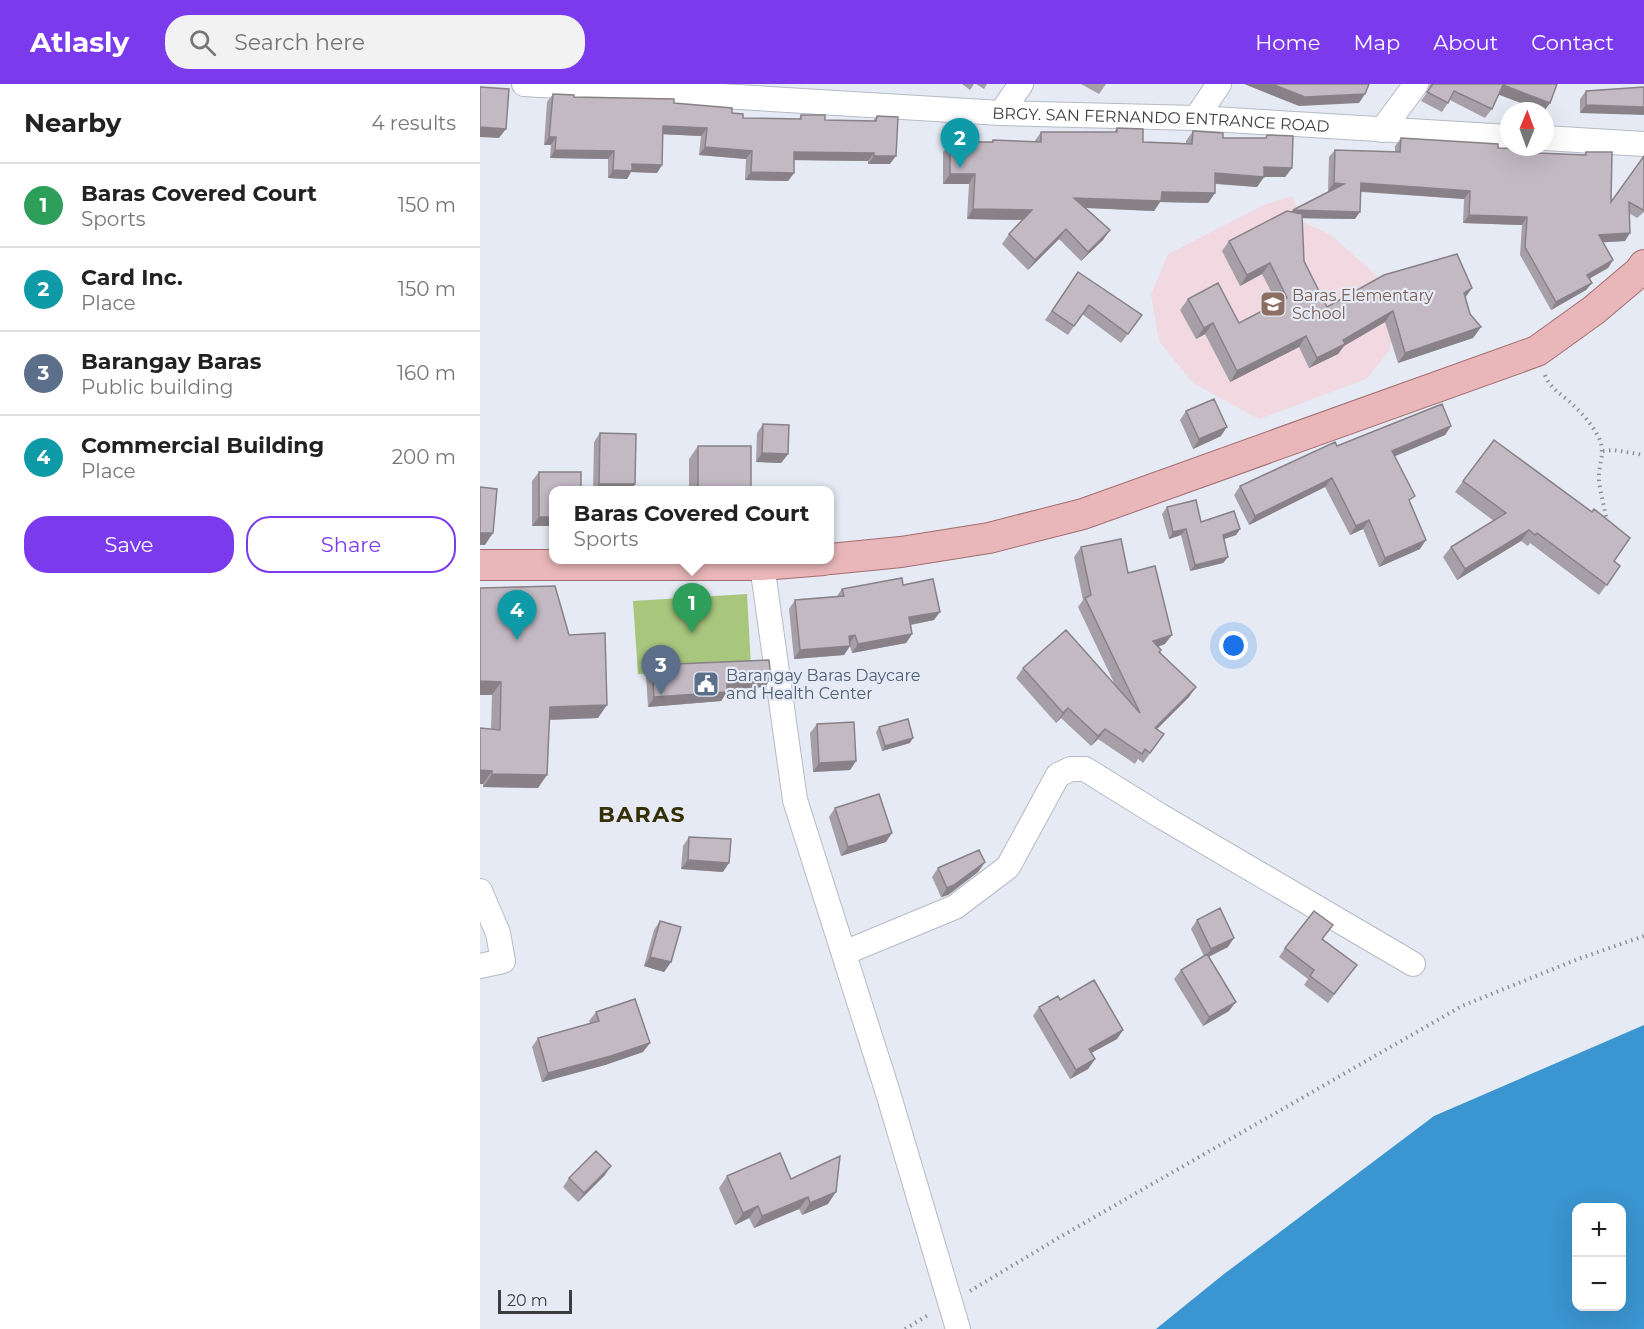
<!DOCTYPE html>
<meta charset="utf-8">
<style>
:root{--surface:#fff;--page:#f2f2f2;--text:#222;--muted:#767676;--line:#e0e0e0;--accent:#7c3aed}
body{margin:0;font-family:Montserrat,sans-serif;background:var(--page);color:var(--text)}
.controls{position:absolute;right:18px;bottom:18px;display:grid;overflow:hidden;border-radius:12px;box-shadow:0 6px 24px #0002}
.controls button{width:54px;height:54px;display:grid;place-items:center;padding:0;border:0;border-bottom:2px solid var(--line);background:var(--surface);color:var(--text);font:30px sans-serif}
.compass{position:absolute;left:1020px;top:18px;width:54px;height:54px;border-radius:50%;background:var(--surface);box-shadow:0 6px 24px #0002;rotate:1deg}
.scale{position:absolute;left:18px;bottom:15px;width:74px;box-sizing:border-box;padding-left:6px;border:3px solid #3b3d41;border-top:0;font-size:16px;line-height:21px;white-space:nowrap;color:#3b3d41;-webkit-text-stroke:4px #e5eaf4;paint-order:stroke}
.you{position:absolute;left:754px;top:562px;width:21px;height:21px;margin:-15px;border:4px solid #fff;border-radius:50%;background:#1a73e8;box-shadow:0 0 0 9px #1a73e833}
.badge{display:grid;place-items:center;width:39px;height:39px;border-radius:50%;background:var(--accent);color:#fff;font-size:20px;font-weight:700}
.pin{position:absolute;translate:-50% -50px;filter:drop-shadow(0 2px 3px #0008)}
.pin::after{content:'';position:absolute;top:32px;width:21px;height:18px;background:inherit;clip-path:polygon(0 0,100% 0,50% 100%)}
.popup{position:absolute;left:69px;top:402px;width:285px;height:78px;box-sizing:border-box;display:grid;place-content:center;border-radius:12px;background:var(--surface);filter:drop-shadow(0 2px 4px #0005);font-size:20px;white-space:nowrap;color:var(--muted)}
.popup b{font-size:22px;color:var(--text)}
.popup::after{content:'';position:absolute;left:50%;top:100%;margin-left:-12px;border:12px solid transparent;border-top-color:var(--surface)}
.list{margin:0;padding:0;list-style:none}
h2{display:flex;justify-content:space-between;align-items:center;height:78px;margin:0;padding:0 24px;font-size:26px}
h2 small{font-size:20px;font-weight:400;color:var(--muted)}
.list li{display:grid;grid-template-columns:39px 1fr auto;gap:18px;align-items:center;box-sizing:border-box;height:84px;padding:0 24px;border-top:2px solid var(--line)}
.list b{display:block;font-size:22px;white-space:nowrap}
.list p{margin:0;font-size:20px;white-space:nowrap;color:var(--muted)}
.list em{font-size:20px;font-style:normal;color:var(--muted)}
.actions{display:flex;gap:12px;padding:18px 24px}
.actions a{flex:1;padding:14px 0;border:2px solid var(--accent);border-radius:24px;text-align:center;font-size:21px;color:var(--accent)}
.actions .main{background:var(--accent);color:#fff}
.icon{flex:none;width:33px;height:33px;fill:none;stroke:currentColor;stroke-width:2;stroke-linecap:round;stroke-linejoin:round}
.map{position:relative;flex:none;width:1164px;height:1245px;overflow:hidden}
header{display:flex;align-items:center;gap:36px;box-sizing:border-box;height:84px;padding:0 30px;background:var(--accent);color:#fff}
header strong{font-size:28px}
nav{display:flex;gap:33px;margin-inline-start:auto;font-size:21px}
.search{width:420px;height:54px;background:var(--page);display:flex;align-items:center;gap:15px;box-sizing:border-box;padding:0 21px;border-radius:24px;color:var(--muted);font-size:22px}
main{display:flex}
aside{flex:1;background:var(--surface)}
.map>svg:first-child{display:block}
.education{fill:#f2d8e0}
.green{fill:#a8c67c}
.water{fill:#3b95d0;fill-rule:evenodd}
.lines{fill:none;stroke-linecap:round;stroke-linejoin:round}
.minor-casing{stroke:#b6bac4;stroke-width:26}
.major-casing{stroke:#a36d70;stroke-width:32}
.path{stroke:#8e9298;stroke-width:4;stroke-dasharray:1.5 4.5;stroke-linecap:butt}
.minor{stroke:#fff;stroke-width:24}
.major{stroke:#e9b7b9;stroke-width:30}
.wall{fill:#a79fa7}
.shaded-wall{fill:#888288}
.building{fill:#c2b9c2;stroke:#888288;stroke-width:1.5}
.labels{text-anchor:middle;dominant-baseline:central;stroke-width:4.5;stroke-linejoin:round;paint-order:stroke}
.street-label{font-size:16px;fill:#3b3d41;stroke:#e5eaf4}
.education-label{font-size:16px;fill:#785e54;stroke:#e5eaf4;text-anchor:start}
.service-label{font-size:16px;fill:#4e5e75;stroke:#e5eaf4;text-anchor:start}
.district-label{font-size:22px;font-weight:bold;letter-spacing:1.5px;fill:#362f03;stroke:#e5eaf4}
</style>
<header>
<strong>Atlasly</strong>
<div class="search"><svg class="icon" aria-label="search" viewBox="0 0 24 24"><circle cx="10" cy="10" r="6"/><path d="M15 15l6 6"/></svg>Search here</div>
<nav><a>Home</a><a>Map</a><a>About</a><a>Contact</a></nav>
</header>
<main>
<aside>
<h2>Nearby<small>4 results</small></h2>
<ul class="list">
<li><span class="badge" style="background:#2e9e5b">1</span><div><b>Baras Covered Court</b><p>Sports</p></div><em>150 m</em></li>
<li><span class="badge" style="background:#0f9aa8">2</span><div><b>Card Inc.</b><p>Place</p></div><em>150 m</em></li>
<li><span class="badge" style="background:#5c6f8a">3</span><div><b>Barangay Baras</b><p>Public building</p></div><em>160 m</em></li>
<li><span class="badge" style="background:#0f9aa8">4</span><div><b>Commercial Building</b><p>Place</p></div><em>200 m</em></li>
</ul>
<div class="actions"><a class="main">Save</a><a>Share</a></div>
</aside>
<div class="map">
<svg width="1164" height="1245" viewBox="0 0 1164 1245">
<rect width="100%" height="100%" fill="#e5eaf4"/>
<path class="education" d="M812,112L823,138L851,151L896,191L918,229L909,267L886,295L779,335L713,299L679,257L671,211L688,170L784,121Z"/>
<path class="green" d="M267,510L271,583L158,590L153,517Z"/>
<path class="water" d="M1164,941V1245H676L744,1190L954,1032ZM1096,1124H1142V1222H1096Z"/>
<g class="lines">
<g class="minor-casing">
<g id="minor">
<path id="s1" d="M44,0L521,29L716,34L1029,53"/>
<path d="M521,29L541,0"/>
<path d="M716,34L739,0"/>
<path d="M902,46L936,0"/>
<path d="M1065,54L1164,60"/>
<path d="M282,481L315,716L408,1009L478,1245"/>
<path d="M0,807L18,849L23,877L0,882"/>
<path d="M364,869L475,823L528,783L578,691L591,685H605L679,731L933,880"/>
</g>
</g>
<g class="major-casing">
<path id="major" d="M350,475L421,468L509,454L603,430L1057,267L1114,226L1159,188L1164,181
M0,481H282L344,476"/>
</g>
<path class="path" d="M1065,291C1070,305 1083,311 1093,321C1103,330 1113,342 1119,354C1126,369 1118,381 1119,396C1120,408 1124,421 1126,433
M1123,367L1134,366L1164,371
M490,1207L585,1150L982,922L1098,875L1164,852
M425,1245L450,1230"/>
<use href="#minor" class="minor"/>
<use href="#major" class="major"/>
</g>
<path class="wall" d="M482,0H494L490,6Z
M496,0H507L504,5Z
M601,0H626L619,10Z
M950,0H1077L1070,19L1064,27H1062L1019,10L1012,25L1005,34L970,16L962,28L941,17L948,7Z
M1164,3L1100,29V15L1106,7Z
M73,10L94,13L194,19L252,29L263,34L319,35L321,31L345,36L393,37L397,32L410,80H388V77L314,76V89L308,97L265,96L266,75L219,71L221,52L183,50L182,81L177,89L151,88L147,95L128,94V75L70,74L71,61H64L67,18Z
M637,44L663,58L706,59V57L713,47L743,54H785L787,51L812,84L805,93H784L777,103L735,100V109L728,119L680,118L674,127L606,124L630,146L623,156L601,177L579,155L548,186L522,160L529,150L543,136L487,135L489,100H463V68L470,58H512L513,56L554,58L561,48H634Z
M921,54L1058,69L1104,71L1106,68L1131,118L1164,72V128L1157,134L1149,129L1145,157L1123,158L1133,176L1128,184L1109,194L1112,199L1106,206L1071,226L1040,171L1042,141L983,139L984,115L881,108L875,135L822,134L824,177L847,223L985,214L990,230L1001,243L993,254L918,279L905,238L864,262L858,270L829,284L819,263L750,298L725,250L716,255L700,226L708,215L759,239L797,219L782,190L760,202L742,167L749,157L811,128L813,126L849,107H848L849,73L855,66L915,68V62Z
M598,188L662,231L641,259L602,230L588,251L565,236Z
M706,327L741,352L713,365L700,336Z
M283,340L308,370L301,379L276,378L277,349Z
M971,342L965,351L915,372L930,420L940,465L899,483L883,445L870,451L845,403L769,441L754,411L760,402L857,362Z
M120,349L155,400L151,406H113L114,358Z
M218,362L271,406H209V375Z
M59,388L74,442H52V397Z
M983,397L1134,477L1140,482L1119,511L1050,459L1048,462L1041,457L977,496L963,473L971,463L1014,437L975,408Z
M687,423L721,438L760,445L756,451L744,455L748,473L743,479L710,487L701,451L689,455L682,430Z
M601,463L648,489L685,560L678,563L680,568L709,613L677,645L684,650L663,679L658,675L655,680L618,655L611,662L581,634L576,639L536,594L543,584L635,601L598,523L603,516L594,473Z
M423,501L454,536L431,541L432,550L426,559L372,569L370,562L364,571L314,575L309,525L315,516L357,512L362,505Z
M0,504L89,551L118,634L69,636L58,704L3,703V700H0V644L11,645L12,611H0Z
M172,581L291,594L285,603L247,605V608L241,617L168,623L166,591Z
M337,640L376,677L370,686L333,688L330,649Z
M399,643L430,659L402,667L396,648Z
M355,724L406,758L361,772L349,733Z
M209,753L243,788L201,785L203,762Z
M505,778L498,788L468,811L461,813L452,793L458,784Z
M717,836L748,863L729,873L749,927L723,942L694,895L701,886L724,872L711,845Z
M180,837L191,878L184,888L164,882L174,846Z
M843,855L877,881L848,919L824,901L828,895L799,873L805,864Z
M580,916L643,946L637,955L611,969L615,975L608,985L590,995L553,932L559,923Z
M116,928L163,968L125,981L62,998L52,963L58,954L110,939L109,937Z
M125,1091L98,1118L83,1103L89,1094Z
M247,1092L311,1095L348,1120L322,1131L319,1125L274,1144L269,1134L255,1141L239,1104Z"/>
<path class="shaded-wall" d="M764,0H792L885,10L879,19L819,22Z
M1023,1L1070,19L1064,27H1062L1017,10Z
M1106,21L1164,23V31L1100,29Z
M183,42L227,44L221,52L177,50Z
M0,43L26,45L19,54L0,53Z
M69,53H76L71,61H64Z
M225,63L272,67L266,75L219,71Z
M75,66L134,67L128,75L70,74Z
M314,68L394,69L388,77L308,76Z
M394,72H416L410,80H388Z
M152,80L182,81L177,89L151,88L147,95L128,94L133,86Z
M784,83L812,84L805,93H781H784L777,103L728,99L735,89Z
M271,88L314,89L308,97L265,96Z
M470,90H495L489,100H463Z
M854,99L864,100L858,108L848,107Z
M881,99L990,107L984,115L875,107Z
M682,108L735,109L728,119L680,118L674,127L587,123L594,114Z
M493,125L552,126L545,136L487,135Z
M813,126L880,128L875,135L807,134Z
M989,131L1047,133L1042,141L983,139Z
M586,145L579,155L548,186L555,176Z
M630,146L623,156L601,177L608,168Z
M1150,149L1145,157L1113,159L1119,151Z
M1133,176L1128,184L1102,199L1107,191Z
M790,179L782,190L760,202L767,191Z
M1112,199L1106,206L1071,226L1076,218Z
M992,204L985,214L984,209Z
M913,227L905,238L864,262L858,270L829,284L837,274L863,256Z
M733,239L725,250L716,255L724,244Z
M1001,243L993,254L918,279L925,269Z
M826,252L819,263L750,298L757,287Z
M971,342L965,351L906,376L912,367Z
M747,343L741,352L713,365L719,355Z
M282,369L308,370L301,379L276,378Z
M852,394L845,403L769,441L775,432Z
M119,400H155L151,406H115Z
M59,433H74V442H52Z
M889,436L883,445L870,451L876,442Z
M706,445L701,451L689,455L693,448Z
M760,445L756,451L738,457L743,451Z
M1049,446L1041,457L977,496L985,485Z
M0,449H13L5,461H0Z
M946,456L940,465L899,483L905,474Z
M748,473L743,479L710,487L715,481Z
M460,528L454,536L423,542L429,533Z
M432,550L426,559L372,569L378,560Z
M375,551L369,560V552Z
M692,551L685,560L666,567L673,557Z
M370,562L364,571L314,575L320,566Z
M291,594L285,603L240,606L247,597Z
M0,597L21,598L12,611H0Z
M716,603L709,613L668,654L675,644Z
M247,608L241,617L168,623L174,613Z
M127,621L118,634L61,636L70,623Z
M588,624L581,634L576,639L583,629Z
M625,645L618,655L611,662L618,652Z
M433,654L430,659L402,667L405,662Z
M376,677L370,686L333,688L339,679Z
M0,686L12,687L3,700H0Z
M12,690L67,691L58,704L3,703Z
M412,749L406,758L361,772L368,763Z
M208,776L249,779L243,788L201,785Z
M505,778L498,788L468,811L461,813L467,804Z
M754,854L748,863L725,874L731,865Z
M170,873L191,878L184,888L164,882Z
M756,918L749,927L723,942L729,933Z
M643,946L637,955L602,974L609,965Z
M170,959L163,968L125,981L62,998L68,989Z
M615,975L608,985L590,995L596,986Z
M131,1082L125,1091L98,1118L104,1109Z
M356,1108L348,1120L322,1131L330,1119Z
M328,1113L319,1125L274,1144L282,1132Z
M278,1122L269,1134L255,1141L263,1129Z"/>
<path class="building" d="M792,0H889L885,10L825,13Z
M953,0H1077L1070,19L1023,1L1012,25L974,7L968,19L947,8Z
M0,3L29,5L26,45L0,43Z
M1164,3V23L1106,21V7Z
M73,10L94,11V13L194,15V19L252,24V29L263,30V34L321,35V31H345V36L396,37L397,32L418,33L416,72H394V69L314,68V89L271,88L272,67L225,63L227,44L183,42L182,81L152,80V87L133,86L134,67L75,66L76,53H69Z
M637,44L663,45V58L712,60L713,47L743,49V54H786L787,51L813,52L812,84L784,83V93L735,89V109L682,108L681,117L594,114L630,146L608,168L586,145L555,176L529,150L552,126L493,125L495,90H470V58H513V56L561,58V48H637Z
M921,54L1018,60V64L1058,65V69L1106,71V68H1132L1131,118L1164,72V125L1163,126L1149,118L1150,149L1119,151L1133,176L1107,191L1112,199L1076,218L1045,163L1047,133L989,131L990,107L881,99L880,128L813,126L864,100L854,99L855,66L920,68Z
M807,127L822,130L824,177L847,223L904,191L977,170L992,204L984,209L990,230L1001,243L925,269L913,227L863,256L865,260L837,274L826,252L757,287L733,239L724,244L708,215L738,199L759,239L807,214L790,179L767,191L749,157Z
M598,188L662,231L648,250L609,221L594,242L572,227Z
M734,315L747,343L719,355L706,327Z
M962,320L971,342L912,367L935,412L929,416L946,456L905,474L889,436L876,442L852,394L775,432L760,402L855,358L857,362Z
M283,340L309,341L308,370L282,369Z
M120,349L156,350L155,400H119Z
M1014,356L1112,428L1114,425L1150,454L1134,477L1140,482L1127,501L1057,449L1055,451L1049,446L985,485L971,463L1026,429L983,397Z
M218,362H271V406H218Z
M59,388H101V406H74V433H59Z
M0,403L17,405L13,449H0Z
M716,416L721,438L754,427L760,445L743,451L748,473L715,481L706,445L693,448L687,423Z
M641,455L648,489L675,482L692,551L673,557L681,566L679,568L716,603L675,644L684,650L670,669L665,665L662,670L625,645L618,652L588,624L583,629L543,584L586,546L660,629L605,514L611,511L601,463Z
M422,494L423,501L453,495L460,528L429,533L432,550L378,560L375,551L369,552L370,562L320,566L315,516L364,512L362,505Z
M75,502L89,551L125,549L127,621L70,623L67,691L12,690V687L0,686V644L20,646L21,598L0,597V504Z
M289,576L291,594L247,597V608L174,613L172,581Z
M428,635L433,654L405,662L399,643Z
M374,638L376,677L339,679L337,640Z
M399,710L412,749L368,763L355,724Z
M209,753L251,755L249,779L208,776Z
M499,766L505,778L474,801L467,804L458,784Z
M740,824L754,854L731,865L717,836Z
M834,827L853,841L842,855L877,881L854,910L830,892L834,886L805,864Z
M180,837L201,843L191,878L170,873Z
M727,870L756,918L729,933L701,886Z
M614,896L643,946L609,965L615,975L596,986L559,923L578,912L580,916Z
M155,915L170,959L131,972L68,989L58,954L119,937L116,928Z
M116,1067L131,1082L104,1109L89,1094Z
M300,1069L311,1095L360,1072L356,1108L330,1119L328,1113L282,1132L278,1122L263,1129L247,1092Z"/>
<defs>
<g id="school-square" transform="scale(1.35)"><rect x="-9" y="-9" width="18" height="18" rx="4" fill="#8d6e63" stroke="#e5eaf4"/><path d="M0-5L7-2L0 1L-7-2ZM-4 1L0 2.5L4 1V4Q0 6-4 4Z" fill="#fff"/></g>
<g id="civic-square" transform="scale(1.35)"><rect x="-9" y="-9" width="18" height="18" rx="4" fill="#5c6f8a" stroke="#e5eaf4"/><path d="M-.6-6.5H3V-4.5H.6V-3L4-1V1h2V6H-6V1h2V-1L-.6-3ZM-1.2 2.5V6h2.4V2.5Z" fill="#fff"/></g>
</defs>
<g fill-rule="evenodd">
<use href="#school-square" x="793" y="220"/>
<use href="#civic-square" x="226" y="600"/>
</g>
<g class="labels">
<g class="street-label">
<text stroke="none"><textPath href="#s1" startOffset="638">BRGY. SAN FERNANDO ENTRANCE ROAD</textPath></text>
</g>
<g class="education-label">
<text x="812" y="211">Baras Elementary<tspan x="812" dy="18">School</tspan></text>
</g>
<g class="service-label">
<text x="246" y="591">Barangay Baras Daycare<tspan x="246" dy="18">and Health Center</tspan></text>
</g>
<g class="district-label">
<text x="162" y="730">BARAS</text>
</g>
</g>
</svg>
<div class="controls">
<button>+</button>
<button>−</button>
</div>
<svg class="compass" viewBox="-18 -18 36 36"><path d="M0-13l5 13h-10z" fill="#e53935"/><path d="M0 13l5-13h-10z" fill="#767676"/></svg>
<div class="scale">20 m</div>
<div class="you"></div>
<div class="pin badge" style="left:212px;top:549px;background:#2e9e5b">1</div>
<div class="popup"><b>Baras Covered Court</b>Sports</div>
<div class="pin badge" style="left:480px;top:84px;background:#0f9aa8">2</div>
<div class="pin badge" style="left:181px;top:611px;background:#5c6f8a">3</div>
<div class="pin badge" style="left:37px;top:556px;background:#0f9aa8">4</div>
</div>
</main>
